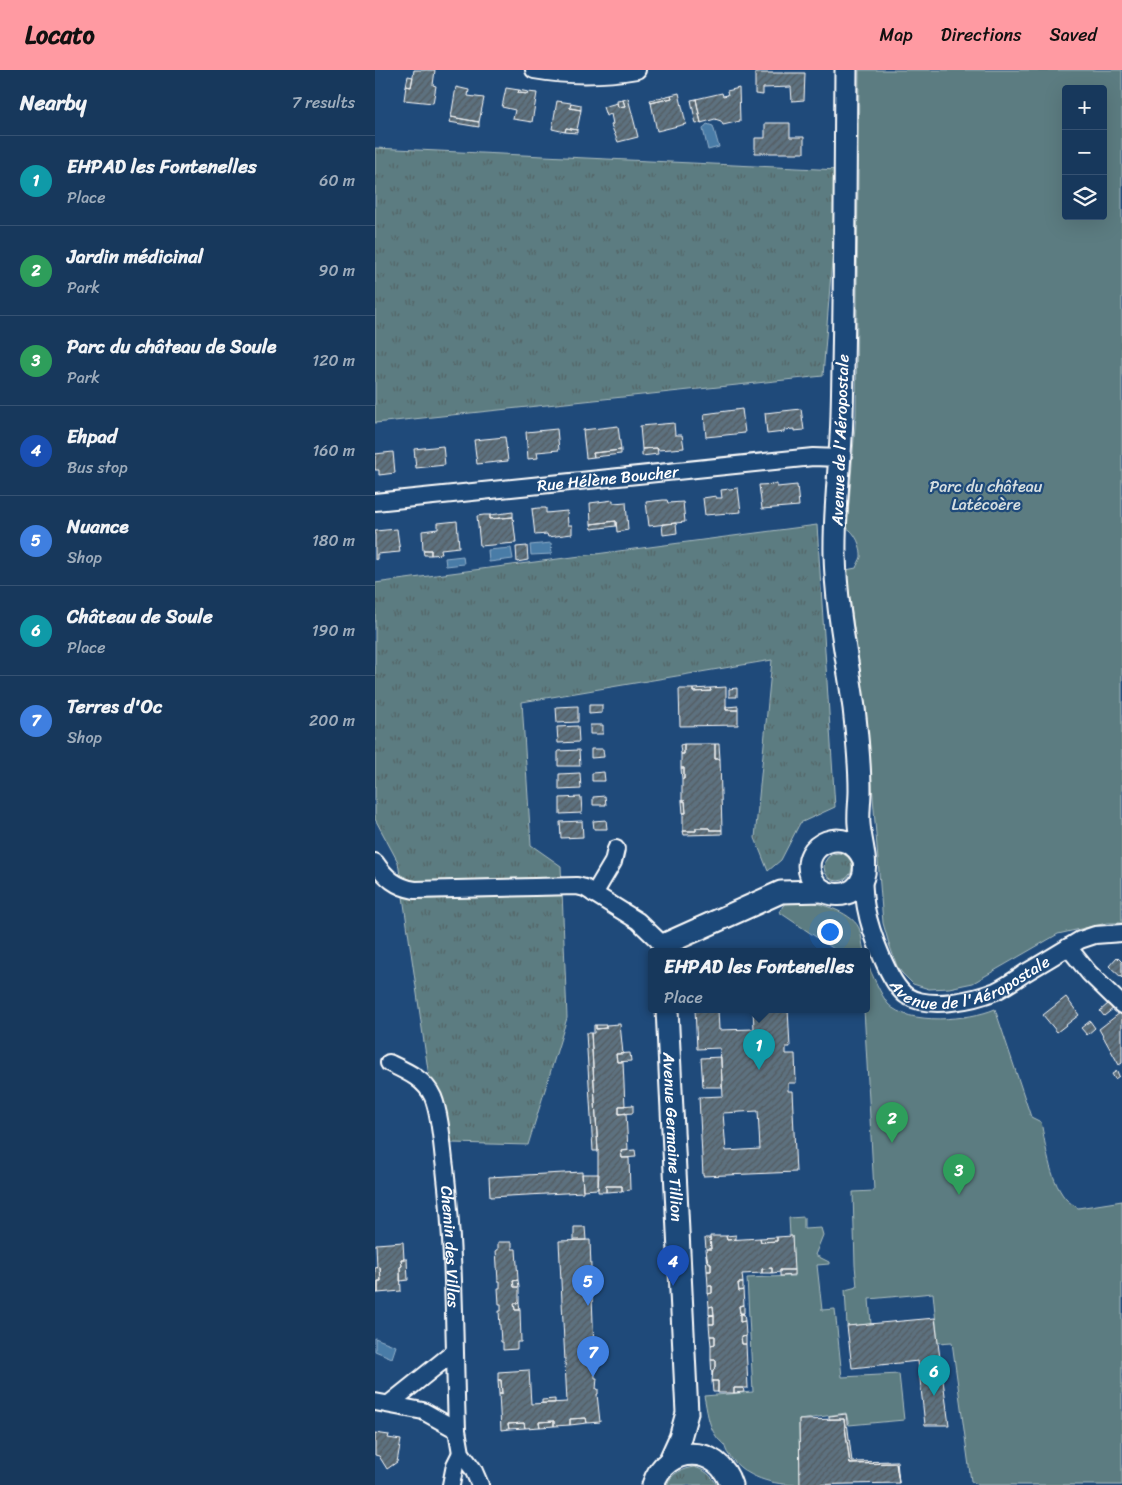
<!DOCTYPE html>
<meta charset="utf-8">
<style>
:root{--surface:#17385c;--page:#244365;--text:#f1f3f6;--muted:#9eacbb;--line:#365272;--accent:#ff9aa2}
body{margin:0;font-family:Sriracha,sans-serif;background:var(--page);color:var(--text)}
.controls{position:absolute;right:15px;top:15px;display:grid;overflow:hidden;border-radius:5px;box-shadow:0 5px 20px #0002}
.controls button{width:45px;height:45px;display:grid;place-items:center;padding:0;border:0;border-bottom:1px solid var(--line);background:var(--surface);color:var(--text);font:25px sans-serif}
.you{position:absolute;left:454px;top:861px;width:18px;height:18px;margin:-12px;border:4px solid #fff;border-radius:50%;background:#1a73e8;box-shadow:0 0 0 8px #1a73e833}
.badge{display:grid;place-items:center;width:32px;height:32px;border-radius:50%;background:var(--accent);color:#fff;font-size:16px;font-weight:700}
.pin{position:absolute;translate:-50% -41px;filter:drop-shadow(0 1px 2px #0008)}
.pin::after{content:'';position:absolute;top:26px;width:18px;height:15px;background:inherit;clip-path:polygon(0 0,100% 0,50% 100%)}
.popup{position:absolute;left:273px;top:878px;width:222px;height:65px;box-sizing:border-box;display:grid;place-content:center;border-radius:5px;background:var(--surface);filter:drop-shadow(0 1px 4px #0005);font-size:16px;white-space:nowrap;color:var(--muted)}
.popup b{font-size:19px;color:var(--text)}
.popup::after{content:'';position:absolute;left:50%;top:100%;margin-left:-10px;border:10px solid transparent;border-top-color:var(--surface)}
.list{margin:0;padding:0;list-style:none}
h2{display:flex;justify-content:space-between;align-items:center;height:65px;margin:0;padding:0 20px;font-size:21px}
h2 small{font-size:16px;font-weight:400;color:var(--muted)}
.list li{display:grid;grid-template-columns:32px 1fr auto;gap:15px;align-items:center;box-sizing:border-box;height:90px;padding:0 20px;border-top:1px solid var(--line)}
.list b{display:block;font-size:19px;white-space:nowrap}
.list p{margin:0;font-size:16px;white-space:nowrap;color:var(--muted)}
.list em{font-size:16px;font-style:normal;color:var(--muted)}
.icon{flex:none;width:28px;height:28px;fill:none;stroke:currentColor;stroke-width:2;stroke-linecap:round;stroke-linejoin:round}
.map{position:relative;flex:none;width:747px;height:1415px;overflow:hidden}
header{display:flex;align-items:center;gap:30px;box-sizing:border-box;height:70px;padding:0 25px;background:var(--accent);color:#111}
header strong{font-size:24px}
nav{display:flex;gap:28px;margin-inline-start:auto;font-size:18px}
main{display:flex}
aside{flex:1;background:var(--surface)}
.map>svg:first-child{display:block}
.grass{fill:url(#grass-tufts);stroke:#adbec0}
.green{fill:#5b7c81;stroke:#adbec0;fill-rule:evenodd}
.water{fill:#4a7ba7;stroke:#92b0ca}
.building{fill:url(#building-hatch);stroke:#fff;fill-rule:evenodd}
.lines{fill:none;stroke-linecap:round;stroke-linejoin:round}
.minor-casing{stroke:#fff;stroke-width:20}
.tertiary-casing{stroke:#fff;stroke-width:25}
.minor{stroke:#1f4a7a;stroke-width:16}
.tertiary{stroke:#1f4a7a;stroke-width:21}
.labels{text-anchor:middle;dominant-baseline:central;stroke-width:4.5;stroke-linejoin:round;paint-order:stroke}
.street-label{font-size:16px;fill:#fff;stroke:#1f4a7a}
.park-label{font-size:16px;fill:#d6dee0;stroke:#1f4a7a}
</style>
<header>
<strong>Locato</strong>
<nav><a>Map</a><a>Directions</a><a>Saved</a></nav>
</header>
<main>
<aside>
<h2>Nearby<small>7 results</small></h2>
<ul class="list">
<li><span class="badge" style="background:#0f9aa8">1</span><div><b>EHPAD les Fontenelles</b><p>Place</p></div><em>60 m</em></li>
<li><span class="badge" style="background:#2e9e5b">2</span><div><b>Jardin médicinal</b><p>Park</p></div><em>90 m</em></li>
<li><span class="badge" style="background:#2e9e5b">3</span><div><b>Parc du château de Soule</b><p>Park</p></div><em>120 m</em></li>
<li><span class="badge" style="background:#1a4fb4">4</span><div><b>Ehpad</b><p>Bus stop</p></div><em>160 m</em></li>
<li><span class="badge" style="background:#3f7fe0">5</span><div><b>Nuance</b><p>Shop</p></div><em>180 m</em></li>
<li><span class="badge" style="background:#0f9aa8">6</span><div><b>Château de Soule</b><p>Place</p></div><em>190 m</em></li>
<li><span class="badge" style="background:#3f7fe0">7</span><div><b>Terres d'Oc</b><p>Shop</p></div><em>200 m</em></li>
</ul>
</aside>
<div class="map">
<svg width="747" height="1415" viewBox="0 0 747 1415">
<defs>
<pattern id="grass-tufts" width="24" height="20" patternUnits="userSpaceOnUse" patternTransform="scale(1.25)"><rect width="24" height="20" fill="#5b7c81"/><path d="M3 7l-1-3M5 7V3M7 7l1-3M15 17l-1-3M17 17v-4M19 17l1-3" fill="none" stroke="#546466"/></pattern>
<pattern id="building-hatch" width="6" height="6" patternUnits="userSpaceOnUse" patternTransform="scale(1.25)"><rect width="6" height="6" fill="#5d717f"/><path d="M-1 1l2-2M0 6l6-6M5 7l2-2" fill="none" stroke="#535b60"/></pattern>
</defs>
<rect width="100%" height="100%" fill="#1f4a7a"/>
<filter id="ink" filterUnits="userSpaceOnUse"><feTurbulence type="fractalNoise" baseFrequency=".02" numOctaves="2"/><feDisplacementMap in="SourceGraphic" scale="10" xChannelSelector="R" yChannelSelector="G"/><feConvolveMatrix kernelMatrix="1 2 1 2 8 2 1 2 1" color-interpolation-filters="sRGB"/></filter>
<g filter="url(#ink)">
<path class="grass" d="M0,78L464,100L448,306L0,353Z
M442,455L460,737L425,753L406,790L393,801L380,768L397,590L147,632L156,775L186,796L192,948L153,1075L77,1073L54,1007L23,792L0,749V513Z
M449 797a14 14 0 1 1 28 0a14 14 0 1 1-28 0Z
M319,1397C330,1400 336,1405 342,1415H292C296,1403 307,1399 319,1397Z"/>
<path class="green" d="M484,0H747V853H732L683,864L598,913L574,918L554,919L538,914L527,903L522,896L514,874L508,853L492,651L471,500L481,498C482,495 485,490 486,487C487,477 480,462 472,458L481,344ZM691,19H728V146H691Z
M422,830C439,831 476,841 484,858C487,865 487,874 489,881H462L404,842L410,833Z
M492,893C497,904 506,925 513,934C533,956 595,950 620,939L656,1047L666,1052C671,1076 674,1108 690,1128C693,1132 699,1135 703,1138L747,1131V1415H604L596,1411L577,1272L563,1273L558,1223L494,1229L496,1254L472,1256L470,1220L482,1217L480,1195L478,1122L499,1121L489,939H492Z
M429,1147V1159L446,1158L448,1165L440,1185L454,1192V1194L442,1195L447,1240L460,1239L467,1307L524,1304L529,1350L474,1355L471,1343L424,1350L425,1415C398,1415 370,1408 354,1385C351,1382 351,1378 349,1375C347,1372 343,1370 341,1366C333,1355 332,1339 329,1326L378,1322L372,1208L419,1206L417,1166H415L414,1148Z"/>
<path class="water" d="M332,54L338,56L344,77L333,80L328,59Z
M176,473L177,484L156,485L155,475Z
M136,478L138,489L114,492L113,480Z
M88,486L89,494L71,496L70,488Z
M0,1268L21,1276L17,1288L0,1281Z"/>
<path class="building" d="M39,0H60L58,15L61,16L58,33L29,30L31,16L36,17Z
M380,3H430L429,30L417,31L416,17L388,18V25L380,24Z
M33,6L38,7L36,17L31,16Z
M81,17L94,20L93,26L109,28L104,52L76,47Z
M131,18L144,20L143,23L153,24V22L162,23L157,52L138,49L140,40L127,37Z
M364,18L365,51L348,55L346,51L340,49L326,53L321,29L347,23L348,26L353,25L352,21Z
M144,20L153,22V24L143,23Z
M304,23L311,54L282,61L276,33L297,28L296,25Z
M296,25L297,28L276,33L275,30Z
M253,28L263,67L243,72L236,55L238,54L236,44L231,46L228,37L242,33L243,37L250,36L248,30Z
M321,29L326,53L321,54L316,30Z
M248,30L250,36L243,37L242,31Z
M182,31L196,33L195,38L206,40L202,60L191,58L190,62L177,59Z
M196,33L206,35V40L195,38Z
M76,47L104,52V57L74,52Z
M390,53H415V67H429V83H380V68H390Z
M191,58L202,60V63L190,62Z
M367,339L370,363L331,367L329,344Z
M426,339L429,360L419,361V359L409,360V362L392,364L390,343Z
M299,353L300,365H307L309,378L283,380L282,378L267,379L265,356Z
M243,356L246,380L218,383L219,387L211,388L208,360Z
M182,359L184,380L162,382L163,388L153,389L151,362Z
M130,367L133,391L102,394L99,370Z
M68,376L70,395L41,398L39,379Z
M282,378L283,384L267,386V379Z
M246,380V384L219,387L218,383Z
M18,382L20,403L4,405V400H0V384Z
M402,414V417L422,415L424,436L387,439L384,415Z
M363,418L366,442L330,445L328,428L341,426V428H347L346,420Z
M238,430V433L251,432L253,460L242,462L241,451L216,454L215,433Z
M288,430H292L293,433L308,432L310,452L274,456L271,432Z
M163,438H171V443L192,441L193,455H197V464L173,467L172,464L160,465L157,439Z
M138,442V447L115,449V445Z
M109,445H115V449L138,447L141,473L105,476L102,446Z
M82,451L84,477L66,479L67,484L56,485V480H48L47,461L63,459V453Z
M241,451V456L217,459L216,454Z
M301,453L302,463L288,465L287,454Z
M22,459L25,482L2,484V489L0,490V461Z
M152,476L153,490L142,492L141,477Z
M48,480H56V485H49Z
M351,617V640H363V655L305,656L304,619H318V622L336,621L335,618Z
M335,618L336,621L318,622V619Z
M362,618V627H354V619Z
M214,635H227V643L214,644Z
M203,636V652L182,653L181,637Z
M363,636V640H351V637Z
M215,655H228V664H215Z
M203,656L204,672L183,673L182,657Z
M309,674H340V689H345L347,760H335L334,758H321V761H308V743H311L310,731H307V709H309V698H306V684H309Z
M309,674V684H306L305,675Z
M340,674H344L345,689H340Z
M216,679H228L229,687L216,688Z
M204,680L205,696H183V681Z
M306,698H309V709H307Z
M229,702L230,711H217V703Z
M205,703L206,719L184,720V704Z
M230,726L231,735H218V727Z
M206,727L207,743L185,744V728Z
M307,731H310L311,743H308Z
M231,750L232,759H219L218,751Z
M207,751L208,767L186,768L185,752Z
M321,758H334L335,760H347V764L309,765L308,761H321Z
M742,887L747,892V908L734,896Z
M691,927L704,945L682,962L668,945Z
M734,933L739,938L729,946L725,941Z
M320,939H343L344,960L379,959L378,939H413L415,977H411V984H420L421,1013H413V1021H417L421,1102L328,1106L324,1027L348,1026L345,978L322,979ZM383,1041L385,1079L351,1081L348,1043Z
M745,943L747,946V993L744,995L724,959Z
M715,951L720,958L712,965L706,958Z
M245,954L248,984H241L242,992H248L250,1036H244V1044L251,1043L253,1080L246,1081L247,1088H254L255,1120L247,1121V1116H231V1122H223V1081L216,963H219V955H221V959L231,958V955Z
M221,955H231V958L221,959Z
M211,963H216L223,1081H218Z
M255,983L256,991L242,992L241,984Z
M346,987L347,1017H328L326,988Z
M742,1001L744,1006L740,1009L737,1004Z
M258,1035V1043L244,1044V1036Z
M260,1080L261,1087L247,1088L246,1081Z
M207,1102L208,1122L115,1127L114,1107Z
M207,1104H224L223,1119L208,1120Z
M231,1116H247V1121L231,1122Z
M199,1157H210L211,1170H199Z
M361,1165V1169L352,1170L351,1166Z
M335,1166H351L352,1170L385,1168L386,1172L402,1171V1167L417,1166L419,1200H405V1202L397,1203V1198L387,1199V1203L367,1204L368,1213H363L364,1221L368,1220L369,1235L364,1236L365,1243L369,1244H365V1252L370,1251L371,1266L366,1267L367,1274H371L373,1318H359V1323H343V1311H337L338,1300L341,1297V1290H336V1275L340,1274V1266H335L334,1254H339V1245H334H339L338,1236L334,1237L333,1224L337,1223V1216H333L332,1201H336V1193H334L332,1188L331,1179H336Z
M402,1167V1171L386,1172L385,1168Z
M330,1168H335L336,1179H331Z
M215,1170L220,1308H222L221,1319H223V1324H222L225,1352L212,1353L211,1348L195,1349V1355L179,1356V1351L164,1352L165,1357L150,1358L149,1353L133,1354L134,1359L126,1360L124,1324H127L126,1310H123V1302L154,1300L156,1334L192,1332L184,1171Z
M28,1172L29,1189H26L27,1196L25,1197L26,1221L3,1223V1211H6L5,1197L2,1198L1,1174Z
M123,1172H137V1179H141L143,1210L138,1211L139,1217H144V1233H139L140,1240H145L146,1272H142V1279L128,1280V1272H126L124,1241H126V1234H124L123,1218H125V1211H123L121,1180H123Z
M331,1184L333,1191L336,1193V1201H332Z
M26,1189H32L33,1210L25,1211V1197L27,1196Z
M5,1197L6,1211H3V1223H0V1198Z
M397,1198V1203H387V1199Z
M405,1200H419V1205L405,1206Z
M143,1210L144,1217H139L138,1211Z
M363,1213H368V1220L364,1221Z
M333,1216H337V1223L333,1224Z
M139,1233H144L145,1240H140Z
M369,1235V1243H365L364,1236Z
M338,1236L339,1245H334V1237Z
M365,1244H369L370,1251L365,1252Z
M339,1245V1254H334V1246Z
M560,1248L563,1273L574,1355H550L543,1291L477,1298L472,1256Z
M335,1266H340V1274L336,1275Z
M371,1266V1274H367L366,1267Z
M336,1290H341V1297L338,1300L337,1306Z
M123,1310H126L127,1324H124Z
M337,1311H343V1322H338Z
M359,1318H368L369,1322L359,1323Z
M180,1329V1333H167V1330Z
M471,1344L477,1392L522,1391L524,1413L521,1393L475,1394L469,1349H454V1346Z
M211,1348L212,1353L195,1355V1349Z
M469,1349L475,1394L521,1393L524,1413L425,1415L424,1350Z
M179,1351V1356L165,1357L164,1352Z
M149,1353L150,1358L134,1359L133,1354Z
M0,1363L14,1365L13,1368L26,1370L22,1392L12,1399L4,1386L0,1385Z"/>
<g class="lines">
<g class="minor-casing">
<g id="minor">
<path d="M159,0C194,6 227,6 262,0"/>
<path id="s1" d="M0,432L438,387L465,388"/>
<path d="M0,792C11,808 21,817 40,820L202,816L210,818L263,851L288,875"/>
<path id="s2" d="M488,808C489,818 489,828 491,838C495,860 514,914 532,926C554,940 599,930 621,921C631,916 641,909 650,903C669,892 687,881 705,870L720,865L747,863"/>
<path d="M219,824L238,792L241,779"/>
<path d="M693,877L714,903L747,935"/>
<path id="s3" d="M14,993C31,1001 50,1009 58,1027C66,1047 67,1077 70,1098C80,1185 79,1272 82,1360L86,1383L98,1399L105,1415"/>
<path d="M0,1332L48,1341L82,1360"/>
<path d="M14,1334L79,1282"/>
<path d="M76,1415L80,1395L86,1383"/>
</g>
</g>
<g class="tertiary-casing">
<g id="tertiary">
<path d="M471,0C470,115 470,229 467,344C466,391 459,438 460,484C461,536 472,587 479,638C482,665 485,693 485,720C485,732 483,743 484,754C485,769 493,793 488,807C480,831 444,830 436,806C424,773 473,754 488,788"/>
<path d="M289,881L288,875L406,822L448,821"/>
<path id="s4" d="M292,939L312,1343L305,1368L295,1390"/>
<path d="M278,1415C290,1374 344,1374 356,1415"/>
</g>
</g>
<use href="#minor" class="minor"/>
<use href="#tertiary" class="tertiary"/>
</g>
</g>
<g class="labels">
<g class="street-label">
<text transform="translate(465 370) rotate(-88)">Avenue de l'Aéropostale</text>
<text stroke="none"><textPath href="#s1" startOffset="234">Rue Hélène Boucher</textPath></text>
<text stroke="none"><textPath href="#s2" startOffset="195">Avenue de l'Aéropostale</textPath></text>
<text stroke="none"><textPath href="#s4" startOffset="128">Avenue Germaine Tillion</textPath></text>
<text stroke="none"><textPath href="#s3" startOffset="208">Chemin des Villas</textPath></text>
</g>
<g class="park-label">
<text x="611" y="416">Parc du château<tspan x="611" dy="18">Latécoère</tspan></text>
</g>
</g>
</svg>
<div class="controls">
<button>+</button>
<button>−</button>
<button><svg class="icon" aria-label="layers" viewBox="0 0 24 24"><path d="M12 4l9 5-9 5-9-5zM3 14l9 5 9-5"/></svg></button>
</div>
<div class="you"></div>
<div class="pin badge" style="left:384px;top:1000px;background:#0f9aa8">1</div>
<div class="popup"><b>EHPAD les Fontenelles</b>Place</div>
<div class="pin badge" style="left:517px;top:1073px;background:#2e9e5b">2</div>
<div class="pin badge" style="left:584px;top:1125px;background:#2e9e5b">3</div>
<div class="pin badge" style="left:298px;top:1216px;background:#1a4fb4">4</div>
<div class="pin badge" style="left:213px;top:1236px;background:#3f7fe0">5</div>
<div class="pin badge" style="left:559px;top:1326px;background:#0f9aa8">6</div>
<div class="pin badge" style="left:218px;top:1307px;background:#3f7fe0">7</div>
</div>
</main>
